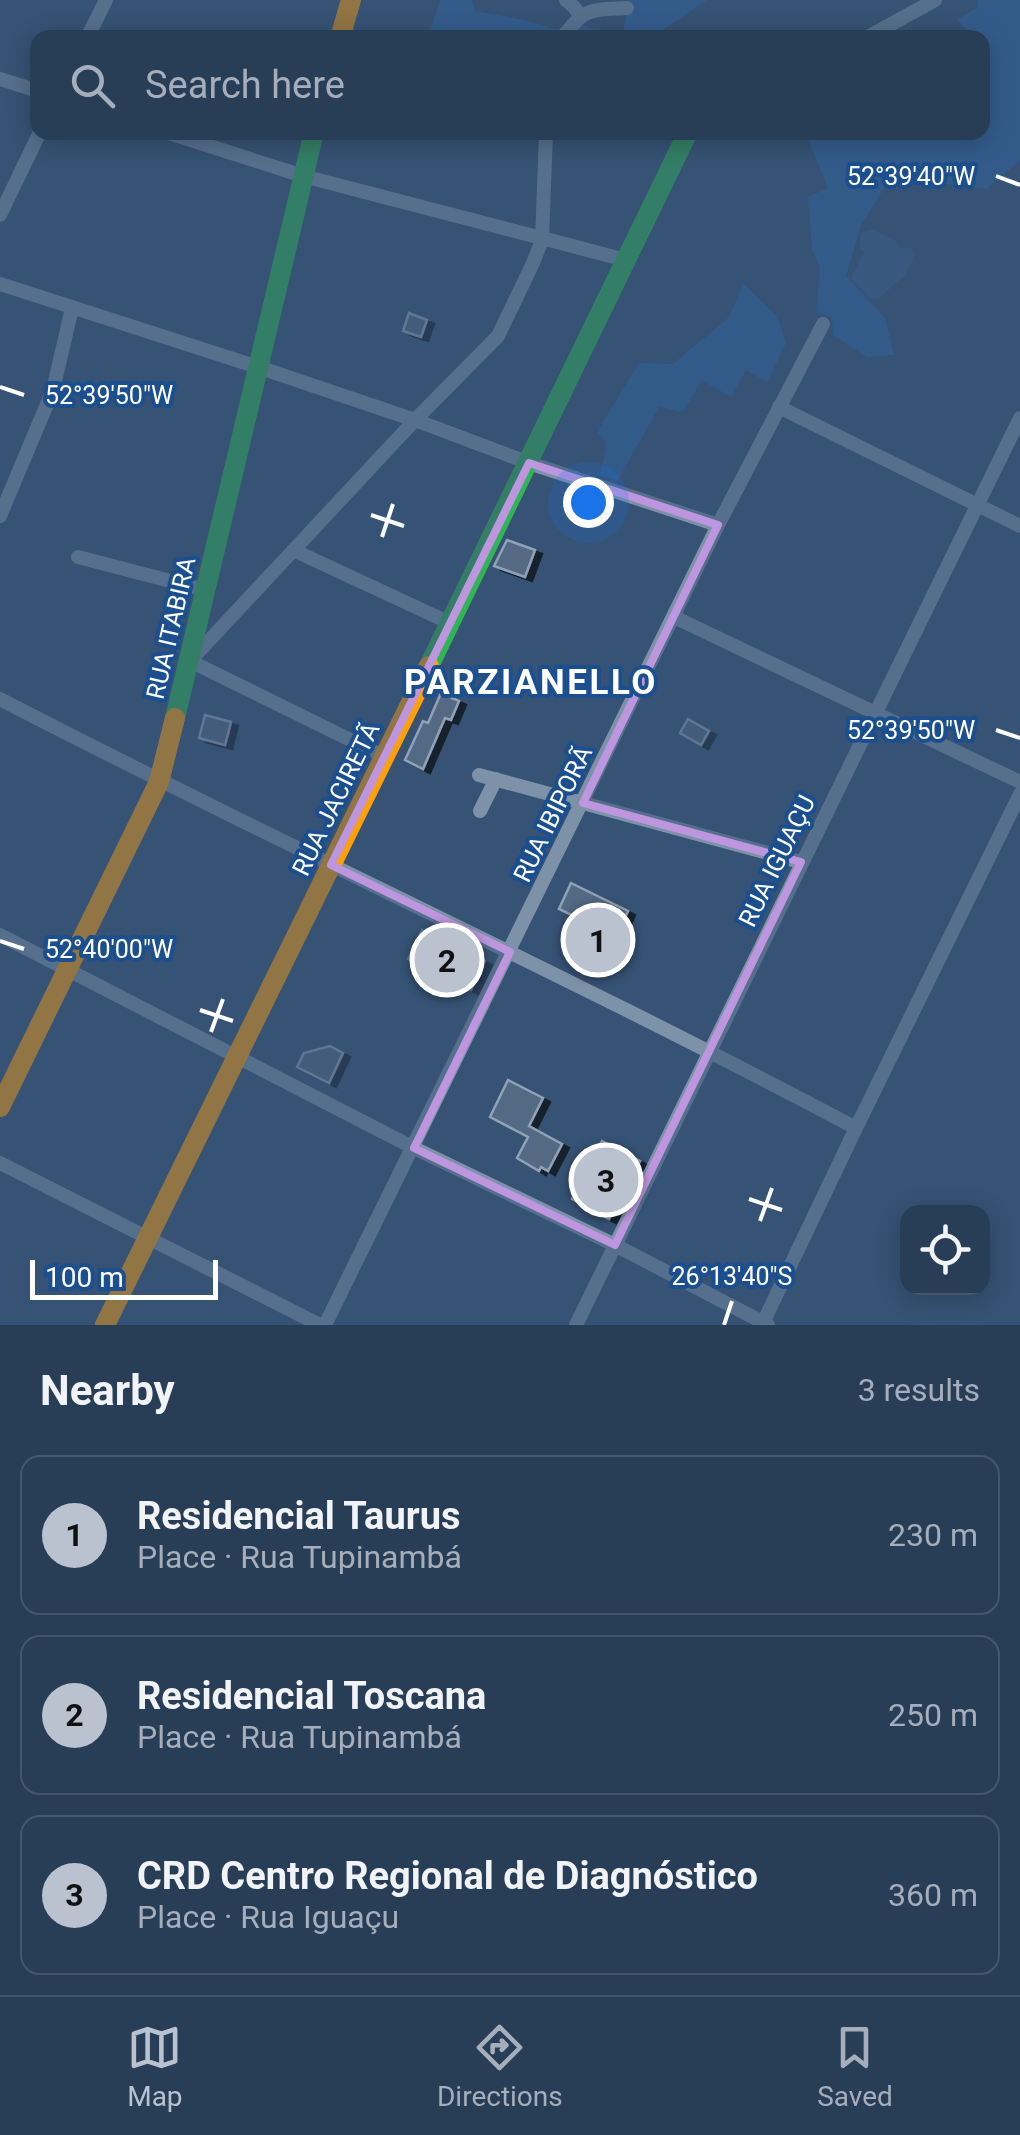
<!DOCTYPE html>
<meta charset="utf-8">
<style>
:root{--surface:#283e57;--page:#344961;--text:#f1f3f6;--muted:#a5aeba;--line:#44576d;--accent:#b9c2ce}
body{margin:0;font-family:Roboto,sans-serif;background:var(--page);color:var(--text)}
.controls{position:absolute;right:30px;bottom:30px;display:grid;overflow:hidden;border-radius:20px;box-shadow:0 5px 25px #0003}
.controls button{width:90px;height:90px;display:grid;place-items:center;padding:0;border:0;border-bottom:2px solid var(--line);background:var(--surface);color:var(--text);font:50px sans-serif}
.scale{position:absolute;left:30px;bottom:25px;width:188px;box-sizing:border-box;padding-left:10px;border:5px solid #fff;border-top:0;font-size:28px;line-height:35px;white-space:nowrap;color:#fff;-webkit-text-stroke:8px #1b4f8f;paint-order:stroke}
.you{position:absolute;left:588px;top:502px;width:35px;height:35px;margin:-25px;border:8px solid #fff;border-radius:50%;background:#1a73e8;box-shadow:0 0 0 15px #1a73e833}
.badge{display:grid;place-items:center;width:65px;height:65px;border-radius:50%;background:var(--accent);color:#111;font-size:32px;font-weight:700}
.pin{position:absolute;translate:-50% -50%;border:5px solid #fff;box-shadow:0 2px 10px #0006}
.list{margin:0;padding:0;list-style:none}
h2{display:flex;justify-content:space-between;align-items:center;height:130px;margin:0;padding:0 40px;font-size:42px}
h2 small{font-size:32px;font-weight:400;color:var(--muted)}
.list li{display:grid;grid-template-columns:65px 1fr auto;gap:30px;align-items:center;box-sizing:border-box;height:160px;margin:0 20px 20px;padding:0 20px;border:2px solid var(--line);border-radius:20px}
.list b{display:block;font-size:38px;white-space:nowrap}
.list p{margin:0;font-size:32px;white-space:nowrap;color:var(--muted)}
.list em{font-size:32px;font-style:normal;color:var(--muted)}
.icon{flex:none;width:55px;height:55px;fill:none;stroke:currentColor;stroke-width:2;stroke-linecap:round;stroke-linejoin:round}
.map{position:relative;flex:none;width:1020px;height:1325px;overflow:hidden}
.search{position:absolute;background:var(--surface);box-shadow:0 5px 25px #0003;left:30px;right:30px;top:30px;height:110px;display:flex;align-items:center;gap:25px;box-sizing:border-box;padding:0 35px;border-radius:20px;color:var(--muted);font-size:38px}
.sheet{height:670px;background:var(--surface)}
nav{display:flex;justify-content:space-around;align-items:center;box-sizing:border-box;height:140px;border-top:2px solid var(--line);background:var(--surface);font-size:28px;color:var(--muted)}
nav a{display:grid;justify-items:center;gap:5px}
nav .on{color:var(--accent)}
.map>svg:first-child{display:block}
.green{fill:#2f66a5}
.water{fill:#3b618d}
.building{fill:#526984;stroke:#92a2b6;stroke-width:2.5;filter:url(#shadow)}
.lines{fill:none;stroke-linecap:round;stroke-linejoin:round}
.street{stroke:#7d92a8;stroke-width:14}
.fast{stroke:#30b455;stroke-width:20}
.slow{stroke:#ff9f0a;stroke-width:20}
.marked{fill:none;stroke:#bd96df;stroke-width:8;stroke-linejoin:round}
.ticks{fill:none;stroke:#fff;stroke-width:4}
.labels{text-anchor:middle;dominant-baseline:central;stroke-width:8;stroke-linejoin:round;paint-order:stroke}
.street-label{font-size:25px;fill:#fff;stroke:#1b4f8f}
.district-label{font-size:35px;font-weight:bold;letter-spacing:2.5px;fill:#fff;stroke:#1b4f8f}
.ticks-label{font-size:25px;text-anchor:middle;fill:#fff;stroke:#1b4f8f;stroke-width:8;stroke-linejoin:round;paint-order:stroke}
</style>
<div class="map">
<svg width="1020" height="1325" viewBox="0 0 1020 1325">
<defs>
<filter id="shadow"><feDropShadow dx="7" dy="4" stdDeviation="0" flood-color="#0009"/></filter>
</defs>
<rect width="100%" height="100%" fill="#365274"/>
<path class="green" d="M440,0H472L475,11L525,20L555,29L582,25L615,37L428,38Z
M629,0H707L664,29L663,37L622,38Z
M978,0H1020V160L987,189L891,177L861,225L846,276L885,318L894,355L867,357L833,335L832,318L816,312L820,268L812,249L808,197L828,188L807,137V133L982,132V38L974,37L957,20L978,7Z
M744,284L777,316L786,343L767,382L746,370L731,397L702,380L683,412L659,407L618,480L600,475L607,442L597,432L639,363L673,364L728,318Z"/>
<path class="water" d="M871,229L898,242L899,248H912L915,256L904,276L878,299L870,298L851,278L864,252L859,247L862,232Z"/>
<path class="building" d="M409,313L427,320L421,337L403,331Z
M507,540L535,550L525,577L494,566Z
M441,693L459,701L451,720L445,718L423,769L405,760L423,721L428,723Z
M205,715L231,722L225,745L199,738Z
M688,719L709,731L701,745L680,733Z
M571,883L628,911L600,970L574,957L590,924L559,909Z
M422,930L485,961L471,990L408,959Z
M330,1046L343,1053L329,1083L297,1067L304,1053Z
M508,1080L543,1098L529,1126L562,1144L548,1171L541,1167L539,1171L517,1158L528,1137L490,1117Z
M602,1141L640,1161L609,1219L572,1199Z"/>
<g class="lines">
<path class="street" d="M566,0L574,7L580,15
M87,38L106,0
M562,38C585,7 590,10 627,8
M866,38L935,0
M0,79L38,91
M166,132L303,176L626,260
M0,215L40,132
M0,284L258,367L415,420L529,463L718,525
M779,407L1020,526
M0,516L53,390L72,308
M293,550L450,623
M78,557L205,590
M674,617L1020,782
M0,699C283,846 574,978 856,1128
M385,757L190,661L415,420L498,336L533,263L542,240L546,132
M479,775L801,862
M480,811L496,779
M0,935L414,1148L615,1245L768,1325
M0,1163L320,1325
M325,1325L718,525L823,324
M576,1325L1020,418
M762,1325L856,1128L1020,794"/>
<path class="fast" d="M429,666L688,132
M175,718L314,132"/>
<path class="slow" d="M340,38L351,0
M0,1107L159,782L175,718
M105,1325L429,666"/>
</g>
<path d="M0 0H1020V1325H0ZM529,463L718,525L583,803L801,862L615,1245L414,1148L510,952L331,865Z" fill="#365274" fill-opacity=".55" fill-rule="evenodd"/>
<path class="marked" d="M529,463L718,525L583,803L801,862L615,1245L414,1148L510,952L331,865Z"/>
<path class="ticks" d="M996,176L1020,185M0,387L24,395M371,515L404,526M382,537L393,504M996,730L1020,738M0,941L24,949M200,1010L233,1021M211,1032L223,999M749,1199L782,1210M760,1221L772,1188M724,1325L732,1301"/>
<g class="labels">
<g class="street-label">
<text transform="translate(171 628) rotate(-77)">RUA ITABIRA</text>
<text transform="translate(336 799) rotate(-64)">RUA JACIRETÃ</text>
<text transform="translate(553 814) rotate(-64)">RUA IBIPORÃ</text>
<text transform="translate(777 861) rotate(-64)">RUA IGUAÇU</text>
</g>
<g class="district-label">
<text x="531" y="682">PARZIANELLO</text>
</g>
</g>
<g class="ticks-label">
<text x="911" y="185">52°39'40"W</text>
<text x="109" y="404">52°39'50"W</text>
<text x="911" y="739">52°39'50"W</text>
<text x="109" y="958">52°40'00"W</text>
<text x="732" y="1285">26°13'40"S</text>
</g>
</svg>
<div class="controls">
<button><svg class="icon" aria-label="locate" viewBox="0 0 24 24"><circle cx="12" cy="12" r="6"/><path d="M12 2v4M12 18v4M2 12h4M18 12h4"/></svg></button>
</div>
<div class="scale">100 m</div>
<div class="you"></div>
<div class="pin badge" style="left:598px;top:940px">1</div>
<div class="pin badge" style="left:447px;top:960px">2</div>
<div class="pin badge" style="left:606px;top:1180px">3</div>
<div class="search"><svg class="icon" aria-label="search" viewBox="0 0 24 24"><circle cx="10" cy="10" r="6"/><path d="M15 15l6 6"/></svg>Search here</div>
</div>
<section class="sheet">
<h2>Nearby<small>3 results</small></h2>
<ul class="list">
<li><span class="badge">1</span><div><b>Residencial Taurus</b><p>Place · Rua Tupinambá</p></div><em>230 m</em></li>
<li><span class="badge">2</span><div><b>Residencial Toscana</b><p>Place · Rua Tupinambá</p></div><em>250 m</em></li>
<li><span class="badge">3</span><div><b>CRD Centro Regional de Diagnóstico</b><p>Place · Rua Iguaçu</p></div><em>360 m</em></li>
</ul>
</section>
<nav>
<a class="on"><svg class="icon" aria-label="map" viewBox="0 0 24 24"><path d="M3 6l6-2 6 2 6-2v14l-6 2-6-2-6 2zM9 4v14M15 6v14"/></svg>Map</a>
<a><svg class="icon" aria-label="directions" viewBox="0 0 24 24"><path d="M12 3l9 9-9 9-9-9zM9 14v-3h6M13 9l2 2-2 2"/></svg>Directions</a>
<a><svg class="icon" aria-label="saved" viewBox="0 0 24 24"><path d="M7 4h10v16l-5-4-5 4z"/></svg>Saved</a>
</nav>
